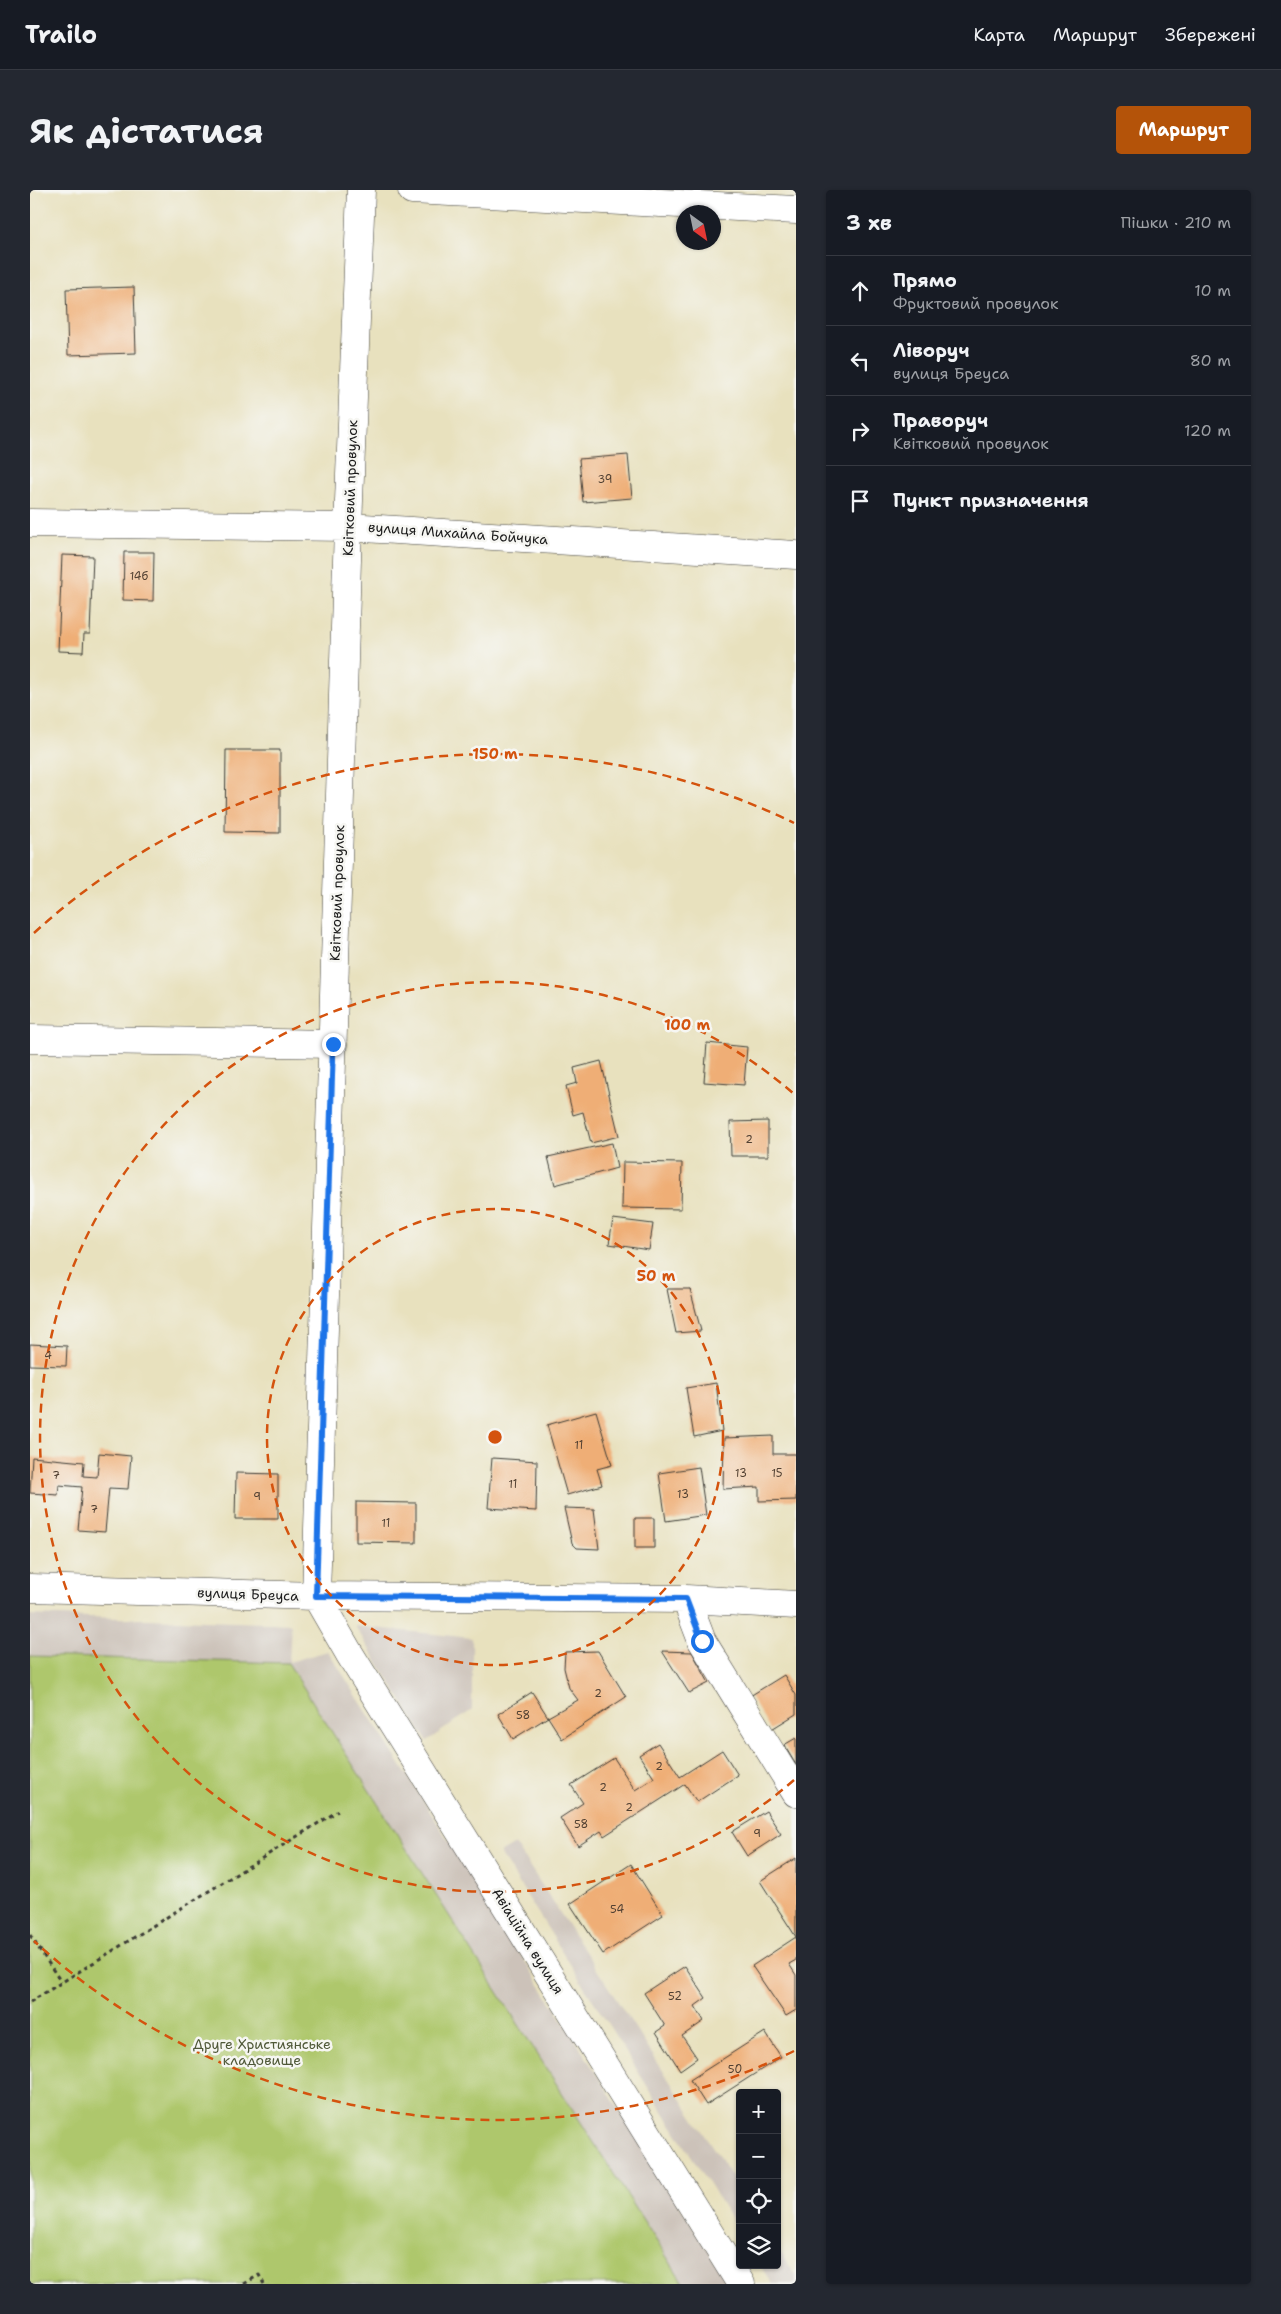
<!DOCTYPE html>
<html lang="uk">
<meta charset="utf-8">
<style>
:root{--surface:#171b24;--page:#242831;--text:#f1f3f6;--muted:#9ea1a6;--line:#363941;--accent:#b45309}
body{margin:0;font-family:"Shantell Sans",sans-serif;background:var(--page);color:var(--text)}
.controls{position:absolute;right:15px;bottom:15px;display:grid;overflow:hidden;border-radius:5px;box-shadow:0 1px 4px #0004}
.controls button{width:45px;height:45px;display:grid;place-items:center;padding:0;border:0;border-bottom:1px solid var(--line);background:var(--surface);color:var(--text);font:25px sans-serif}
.compass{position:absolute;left:646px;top:15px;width:45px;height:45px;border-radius:50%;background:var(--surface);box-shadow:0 1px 4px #0004;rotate:147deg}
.stop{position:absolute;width:15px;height:15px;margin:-11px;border:4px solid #1a73e8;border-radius:50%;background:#fff}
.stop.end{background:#1a73e8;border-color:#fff;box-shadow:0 1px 5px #0008}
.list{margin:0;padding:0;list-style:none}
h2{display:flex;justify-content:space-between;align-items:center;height:65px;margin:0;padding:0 20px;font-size:21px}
h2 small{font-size:16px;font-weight:400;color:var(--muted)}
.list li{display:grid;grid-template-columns:32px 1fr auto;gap:15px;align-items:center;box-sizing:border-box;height:70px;padding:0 20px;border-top:1px solid var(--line)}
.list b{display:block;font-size:19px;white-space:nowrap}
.list p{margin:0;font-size:16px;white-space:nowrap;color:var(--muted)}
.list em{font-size:16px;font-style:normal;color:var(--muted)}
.icon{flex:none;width:28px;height:28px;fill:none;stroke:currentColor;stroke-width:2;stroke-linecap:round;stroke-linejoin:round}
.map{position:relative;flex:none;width:766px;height:2094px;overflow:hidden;border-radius:5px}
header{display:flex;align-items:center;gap:30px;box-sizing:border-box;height:70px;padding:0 25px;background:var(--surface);border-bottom:1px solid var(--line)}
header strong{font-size:24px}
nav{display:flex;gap:28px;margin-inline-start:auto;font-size:18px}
.intro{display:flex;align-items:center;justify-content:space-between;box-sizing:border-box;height:120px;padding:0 30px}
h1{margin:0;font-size:35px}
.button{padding:12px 22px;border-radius:5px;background:var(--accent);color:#fff;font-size:18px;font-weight:700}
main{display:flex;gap:30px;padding:0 30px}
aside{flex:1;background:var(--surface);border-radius:5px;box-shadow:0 1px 4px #0004}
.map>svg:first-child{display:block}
.industrial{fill:#ccc2b9}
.green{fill:#aec76c;stroke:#657244}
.building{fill:#efae76}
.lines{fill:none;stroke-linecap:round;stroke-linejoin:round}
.minor-casing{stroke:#3b3a34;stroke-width:29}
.path{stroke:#3b3a34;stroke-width:3;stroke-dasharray:4 4;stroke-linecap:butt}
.minor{stroke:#fff;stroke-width:28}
.route{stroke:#1a73e8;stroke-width:6}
.ring{fill:none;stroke:#d4530e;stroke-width:2.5;stroke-dasharray:9 6}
.labels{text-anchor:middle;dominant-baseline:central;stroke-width:5;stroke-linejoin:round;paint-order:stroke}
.number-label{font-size:11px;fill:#514032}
.street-label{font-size:14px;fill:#1c1c1c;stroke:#f6f6f2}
.park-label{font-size:14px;fill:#4f5838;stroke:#f6f6f2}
.centre{fill:#d4530e;stroke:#f6f6f2;stroke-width:2.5}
.ring-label{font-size:15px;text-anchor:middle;font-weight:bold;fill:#d4530e;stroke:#f6f6f2;stroke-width:5;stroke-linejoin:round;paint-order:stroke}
</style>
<header>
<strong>Trailo</strong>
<nav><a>Карта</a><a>Маршрут</a><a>Збережені</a></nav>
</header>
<div class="intro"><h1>Як дістатися</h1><a class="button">Маршрут</a></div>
<main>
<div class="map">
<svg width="766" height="2094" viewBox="0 0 766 2094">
<rect width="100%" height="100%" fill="#f6f6f2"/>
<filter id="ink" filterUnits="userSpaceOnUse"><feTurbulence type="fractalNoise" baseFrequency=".02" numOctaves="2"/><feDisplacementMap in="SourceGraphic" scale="10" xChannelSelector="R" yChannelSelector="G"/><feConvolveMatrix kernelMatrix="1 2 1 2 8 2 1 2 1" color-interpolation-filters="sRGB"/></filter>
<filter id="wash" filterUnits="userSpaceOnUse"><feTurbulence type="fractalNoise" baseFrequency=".0096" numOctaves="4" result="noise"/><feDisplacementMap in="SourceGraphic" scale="20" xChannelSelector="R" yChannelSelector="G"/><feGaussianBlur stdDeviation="1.12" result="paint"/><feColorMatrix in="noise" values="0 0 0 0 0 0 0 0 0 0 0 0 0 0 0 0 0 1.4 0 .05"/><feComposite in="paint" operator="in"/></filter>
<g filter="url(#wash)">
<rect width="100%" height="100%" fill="#e8e1be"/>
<path class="industrial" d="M0,1425L261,1434L259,1472L298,1461L700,2094H654L258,1473L0,1466Z
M325,1436L442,1448V1520L397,1551Z
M485,1654L710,1999V2043L470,1663Z
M747,2057L766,2086V2094H742L730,2075H747Z"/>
<path class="green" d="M0,1466L258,1473L654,2094H0Z"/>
<g id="blocks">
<path class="building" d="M104,97L106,163L38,165L36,99Z
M598,265L602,308L553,312L549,269Z
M94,362H124L123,411L93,410Z
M32,365L63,366L60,444H54L53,462L28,461Z
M196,560H250V643L195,642Z
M677,853L717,857L714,895L674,892Z
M571,871L589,946L561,953L553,922L543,925L536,896L547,893L544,878Z
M738,931V966H701L700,932Z
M582,953L587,978L525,995L518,967Z
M593,972L652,973L651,1019L592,1018Z
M583,1029L623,1034L619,1060L579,1054Z
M637,1099H660L671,1141L646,1143Z
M0,1154L37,1156L36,1176L0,1175Z
M686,1193L692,1241L664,1247L656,1198Z
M566,1221L582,1275L567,1279L572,1295L537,1305L517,1235Z
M743,1246V1264H766V1310L729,1311V1297L693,1299L694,1248Z
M69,1263L101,1266L98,1299L79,1298L75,1342L48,1340L52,1297L29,1295L28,1305L0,1303L2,1267L54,1272L53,1286L67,1287Z
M462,1268L507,1271L506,1321L458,1318Z
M669,1277L676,1325L636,1331L629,1283Z
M206,1283L248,1284V1329H205Z
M326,1312L386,1313V1353L326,1352Z
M534,1318L564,1319L569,1359L547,1358L542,1353Z
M605,1328H624V1358H605Z
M568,1461L596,1507L532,1549L518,1527L548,1510L539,1498L534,1478L535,1462Z
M632,1461L662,1462L679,1493L659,1503Z
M754,1485L766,1505V1524L740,1540L720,1506Z
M502,1502L518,1527L483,1549L468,1524Z
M766,1548V1575L754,1555Z
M628,1553L650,1587L692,1560L708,1585L667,1612L655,1594L574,1646L571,1641L548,1656L530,1628L553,1613L541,1595L584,1568L605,1600L624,1588L609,1565Z
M736,1621L751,1644L717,1666L702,1642Z
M766,1668V1770L759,1774L766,1785V1820L756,1826L722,1776L766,1747L730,1691Z
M601,1674L633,1725L573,1764L540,1714Z
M655,1776L676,1808L665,1816L674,1831L652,1846L667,1868L650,1880L626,1842L635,1836L614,1803Z
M735,1842L751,1867L676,1915L660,1890Z"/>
</g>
</g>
<g filter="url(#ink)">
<use href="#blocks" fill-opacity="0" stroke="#3b3a34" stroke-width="1"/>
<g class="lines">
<g class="minor-casing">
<path id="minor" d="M331,0L318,337L286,1406L319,1463L711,2094
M382,0L766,20
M0,333L318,337L766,365
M0,849L303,854
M0,1398L286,1406L656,1409L766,1415
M656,1409L672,1451L766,1603"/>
</g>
<path class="path" d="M0,1745L31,1792
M0,1812L308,1621
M214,2094L229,2085L234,2094"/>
<use href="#minor" class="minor"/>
</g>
</g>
<g class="lines" filter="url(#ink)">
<path class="route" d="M303,854L286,1406L656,1409L672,1451"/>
</g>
<g class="ring">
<circle cx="465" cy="1247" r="228"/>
<path d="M764 1590A455 455 0 1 1 764 904"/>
<path d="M764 1861A683 683 0 0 1 4 1751M4 743A683 683 0 0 1 764 633"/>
</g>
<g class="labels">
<g class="number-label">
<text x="575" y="289">39</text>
<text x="109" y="386">14б</text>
<text x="719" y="949">2</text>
<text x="18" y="1165">4</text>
<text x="549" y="1255">11</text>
<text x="711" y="1283">13</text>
<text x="747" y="1283">15</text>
<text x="26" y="1285">7</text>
<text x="483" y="1294">11</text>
<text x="653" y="1304">13</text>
<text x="227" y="1306">9</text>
<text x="64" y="1319">7</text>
<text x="356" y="1333">11</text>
<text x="568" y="1503">2</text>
<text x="493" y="1525">58</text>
<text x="629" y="1576">2</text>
<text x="573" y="1597">2</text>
<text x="599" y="1617">2</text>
<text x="551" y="1634">58</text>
<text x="727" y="1643">9</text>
<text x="587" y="1719">54</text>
<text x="645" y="1806">52</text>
<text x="705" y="1879">50</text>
</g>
<g class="street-label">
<text transform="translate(320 298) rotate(-88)">Квітковий провулок</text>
<text transform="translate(428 343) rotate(4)">вулиця Михайла Бойчука</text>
<text transform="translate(307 703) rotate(-88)">Квітковий провулок</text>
<text transform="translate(218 1404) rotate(2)">вулиця Бреуса</text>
<text transform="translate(498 1751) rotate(58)">Авіаційна вулиця</text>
</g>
<g class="park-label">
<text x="232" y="1854">Друге Християнське<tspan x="232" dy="16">кладовище</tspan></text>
</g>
</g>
<circle cx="465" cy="1247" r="8" class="centre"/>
<g class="ring-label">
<text x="465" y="569">150 m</text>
<text x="657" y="840">100 m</text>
<text x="626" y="1091">50 m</text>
</g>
</svg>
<div class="controls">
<button>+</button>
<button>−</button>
<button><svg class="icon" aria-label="locate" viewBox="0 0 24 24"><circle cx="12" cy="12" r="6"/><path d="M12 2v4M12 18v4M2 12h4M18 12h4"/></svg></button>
<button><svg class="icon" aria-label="layers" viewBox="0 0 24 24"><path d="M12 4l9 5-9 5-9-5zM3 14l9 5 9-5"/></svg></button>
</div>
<svg class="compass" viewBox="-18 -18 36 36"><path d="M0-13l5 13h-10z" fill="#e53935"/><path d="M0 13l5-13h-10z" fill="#9ea1a6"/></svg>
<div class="stop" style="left:672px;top:1451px"></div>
<div class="stop end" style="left:303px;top:854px"></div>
</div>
<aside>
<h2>3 хв<small>Пішки · 210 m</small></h2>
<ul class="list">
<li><svg class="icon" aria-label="ahead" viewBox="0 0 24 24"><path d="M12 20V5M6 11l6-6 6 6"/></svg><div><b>Прямо</b><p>Фруктовий провулок</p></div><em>10 m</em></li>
<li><svg class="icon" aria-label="left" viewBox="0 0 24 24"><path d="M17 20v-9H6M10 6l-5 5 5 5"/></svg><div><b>Ліворуч</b><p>вулиця Бреуса</p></div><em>80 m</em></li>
<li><svg class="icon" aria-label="right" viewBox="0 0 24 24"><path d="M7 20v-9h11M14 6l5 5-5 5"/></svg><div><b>Праворуч</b><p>Квітковий провулок</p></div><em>120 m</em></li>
<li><svg class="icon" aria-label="arrive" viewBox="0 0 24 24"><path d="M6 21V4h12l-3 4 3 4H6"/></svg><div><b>Пункт призначення</b></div></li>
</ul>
</aside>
</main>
